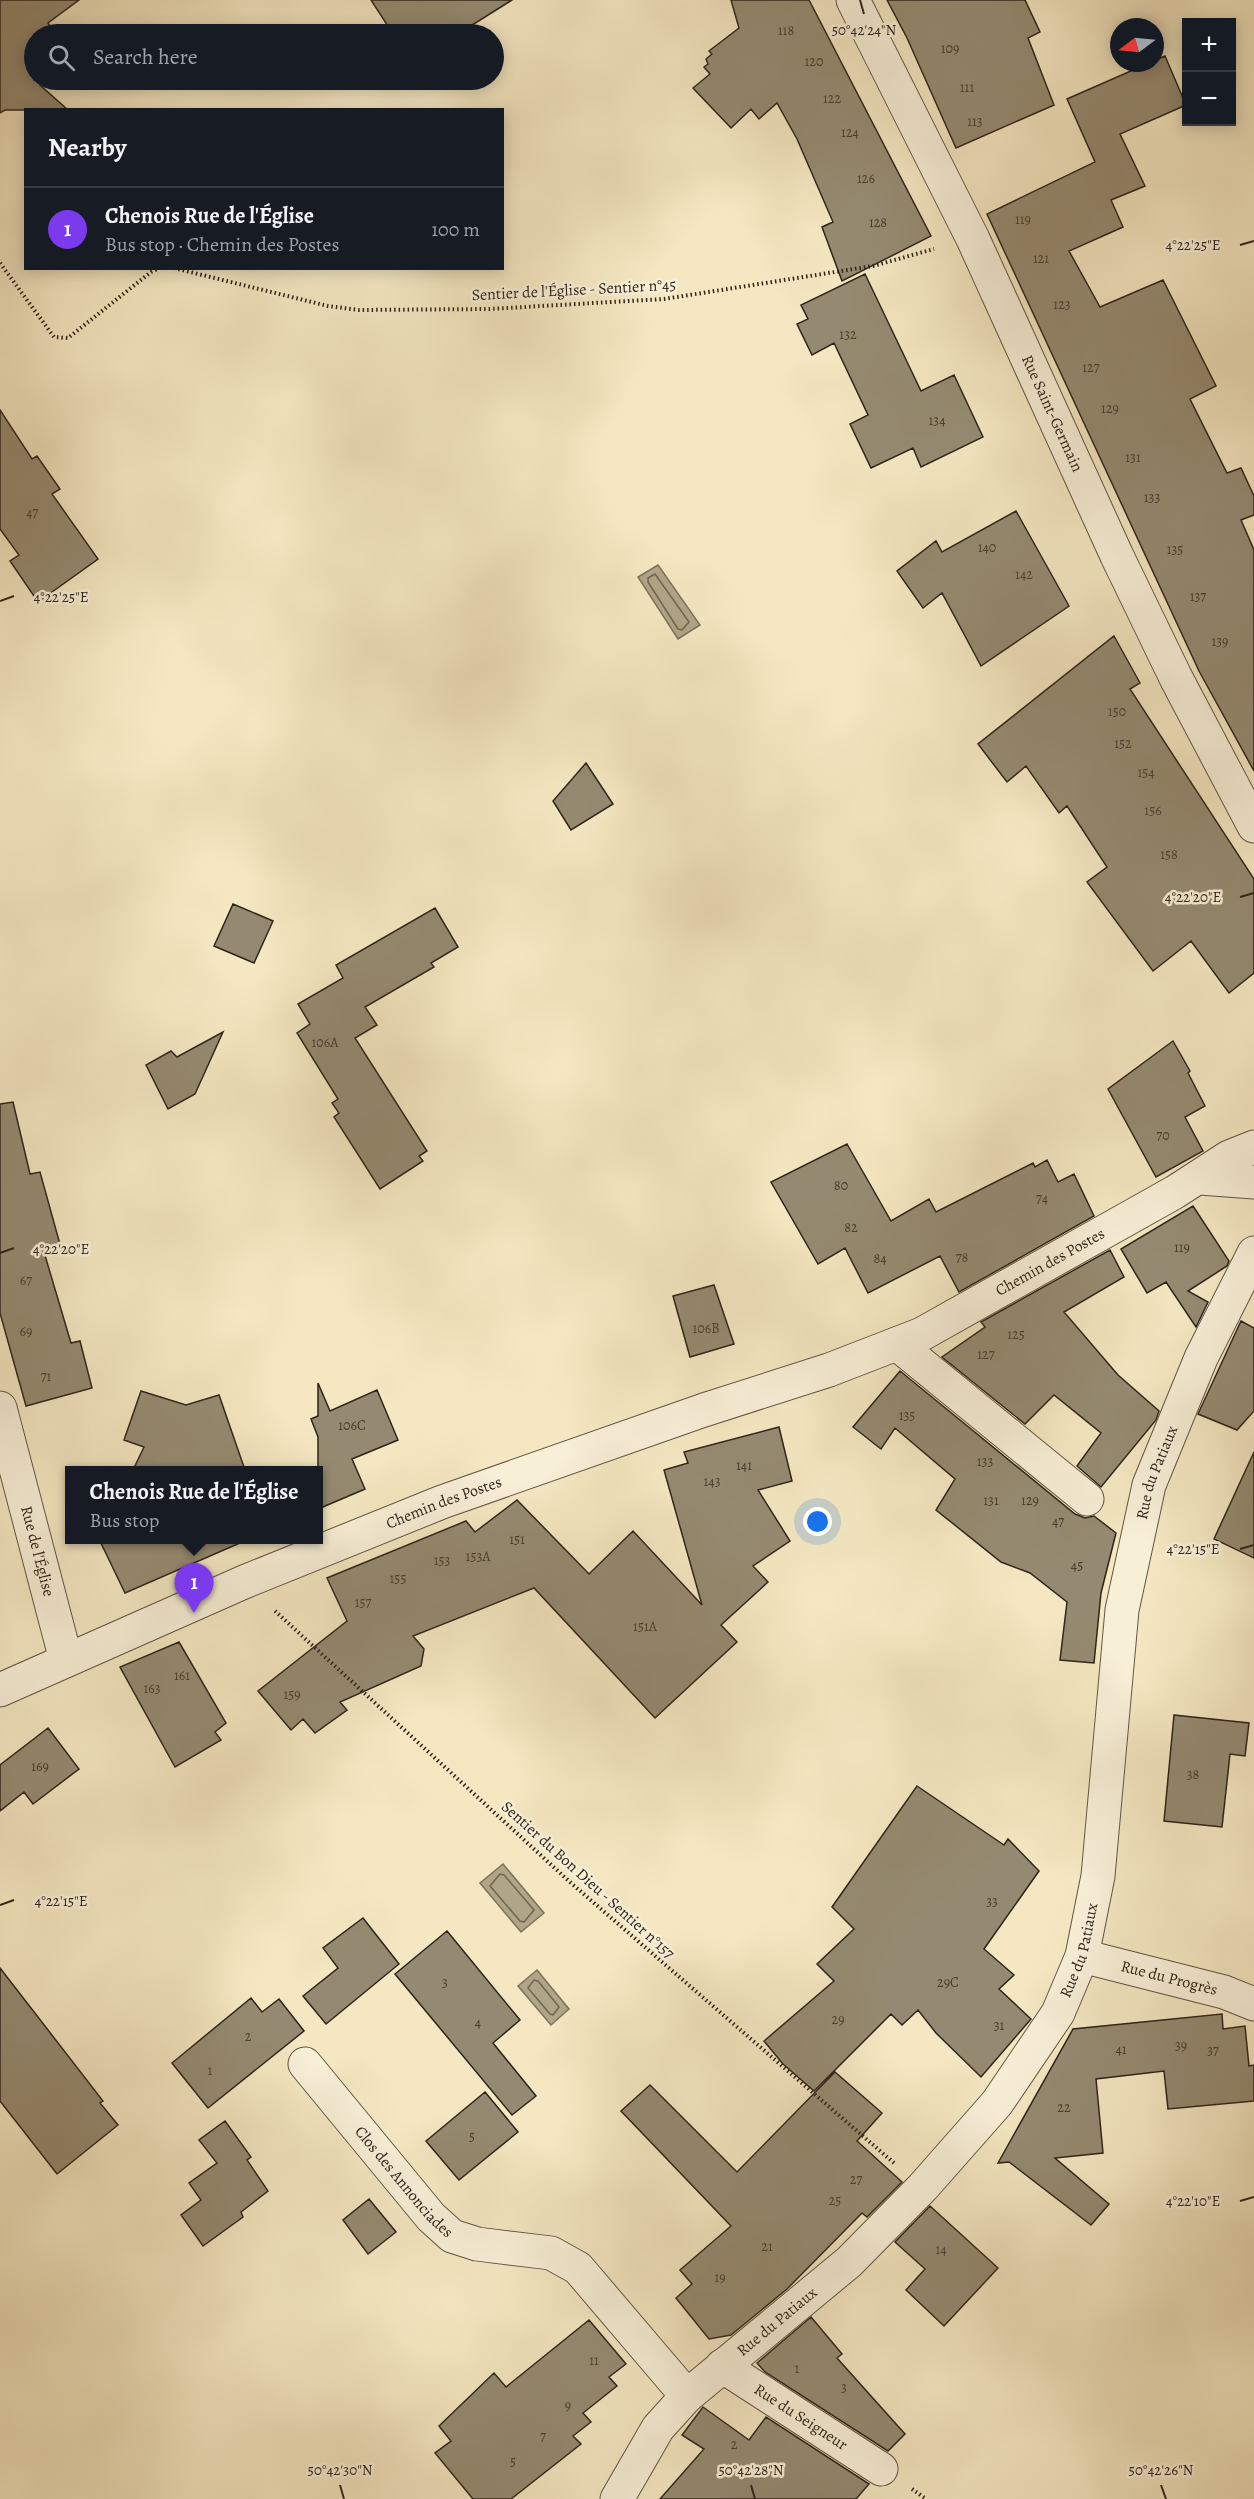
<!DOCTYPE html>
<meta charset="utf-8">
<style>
:root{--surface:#171b24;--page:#242831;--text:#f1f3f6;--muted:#9ea1a6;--line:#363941;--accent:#7c3aed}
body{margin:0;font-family:Alegreya,serif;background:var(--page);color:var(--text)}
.controls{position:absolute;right:18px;top:18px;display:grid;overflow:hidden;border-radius:0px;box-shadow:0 3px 15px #0003}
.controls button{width:54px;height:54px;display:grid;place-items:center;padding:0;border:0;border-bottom:2px solid var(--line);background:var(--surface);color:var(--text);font:30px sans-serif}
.compass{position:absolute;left:1110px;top:18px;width:54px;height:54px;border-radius:50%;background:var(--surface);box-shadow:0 3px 15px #0003;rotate:254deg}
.you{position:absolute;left:818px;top:1522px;width:21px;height:21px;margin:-15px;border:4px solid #fff;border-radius:50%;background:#1a73e8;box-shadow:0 0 0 9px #1a73e833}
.badge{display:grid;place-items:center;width:39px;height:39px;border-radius:50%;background:var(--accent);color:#fff;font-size:20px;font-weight:700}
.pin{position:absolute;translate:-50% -50px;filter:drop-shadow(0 2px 3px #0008)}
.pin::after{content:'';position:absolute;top:32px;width:21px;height:18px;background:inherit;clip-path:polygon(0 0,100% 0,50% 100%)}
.popup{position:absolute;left:65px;top:1466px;width:258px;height:78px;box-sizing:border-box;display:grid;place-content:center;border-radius:0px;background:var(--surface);filter:drop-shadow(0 2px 4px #0005);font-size:20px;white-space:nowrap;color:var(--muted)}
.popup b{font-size:22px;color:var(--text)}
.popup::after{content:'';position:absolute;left:50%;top:100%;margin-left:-12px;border:12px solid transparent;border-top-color:var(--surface)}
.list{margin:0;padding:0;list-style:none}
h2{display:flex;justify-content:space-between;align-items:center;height:78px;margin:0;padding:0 24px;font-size:26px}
h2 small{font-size:20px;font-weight:400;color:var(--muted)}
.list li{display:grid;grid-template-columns:39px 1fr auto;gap:18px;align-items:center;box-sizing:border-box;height:84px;padding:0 24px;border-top:2px solid var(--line)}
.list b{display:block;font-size:22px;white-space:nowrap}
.list p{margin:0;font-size:20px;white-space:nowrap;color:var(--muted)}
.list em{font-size:20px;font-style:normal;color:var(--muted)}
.icon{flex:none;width:33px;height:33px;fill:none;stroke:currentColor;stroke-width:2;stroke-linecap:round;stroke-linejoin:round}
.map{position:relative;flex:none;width:1254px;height:2499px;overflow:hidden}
.search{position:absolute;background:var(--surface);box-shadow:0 3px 15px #0003;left:24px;top:24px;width:480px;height:66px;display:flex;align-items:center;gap:15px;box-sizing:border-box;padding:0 21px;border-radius:33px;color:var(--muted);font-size:22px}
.panel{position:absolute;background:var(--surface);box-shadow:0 3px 15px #0003;left:24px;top:108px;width:480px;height:162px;border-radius:0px}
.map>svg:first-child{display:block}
.water{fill:#b1a588;stroke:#7d725c;stroke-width:1.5}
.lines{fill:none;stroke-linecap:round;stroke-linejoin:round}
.shore{stroke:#706551;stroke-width:1.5}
.building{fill:#958a71;stroke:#2e251a;stroke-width:1.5}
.minor-casing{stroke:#605644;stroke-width:35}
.path{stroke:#2e251a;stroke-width:4;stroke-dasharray:1.5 3;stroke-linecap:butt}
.minor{stroke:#f8efd7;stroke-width:33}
.ticks{fill:none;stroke:#2e251a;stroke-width:2}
.labels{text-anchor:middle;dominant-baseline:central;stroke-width:5;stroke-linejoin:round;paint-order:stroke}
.number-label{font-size:14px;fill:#483e30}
.street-label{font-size:16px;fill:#2e251a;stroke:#f8efd7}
.ticks-label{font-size:15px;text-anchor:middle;fill:#2e251a;stroke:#f8efd7;stroke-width:5;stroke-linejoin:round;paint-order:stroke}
</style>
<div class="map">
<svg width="1254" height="2499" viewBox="0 0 1254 2499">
<rect width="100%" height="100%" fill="#f4e7c1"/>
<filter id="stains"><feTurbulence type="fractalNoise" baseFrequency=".00333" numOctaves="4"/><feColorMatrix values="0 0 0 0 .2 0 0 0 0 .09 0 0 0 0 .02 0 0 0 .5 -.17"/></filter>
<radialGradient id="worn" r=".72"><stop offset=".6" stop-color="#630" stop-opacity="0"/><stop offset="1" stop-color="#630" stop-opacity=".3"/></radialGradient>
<path class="water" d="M658,565L700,625L678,639L638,577Z
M503,1864L544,1913L521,1932L480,1883Z
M537,1970L569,2009L551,2025L518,1986Z"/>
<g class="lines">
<path class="shore" d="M655,574L689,622L682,630L678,629L648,582V578Z
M500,1874L504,1875L534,1910L524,1922L520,1921L490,1886Z
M534,1980L538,1981L559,2007L553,2015L550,2014L528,1988Z"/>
</g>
<path class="building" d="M0,0H79L48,23L56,34H34V80H48L40,85L68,110H5L0,113Z
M371,0H512L458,34H393Z
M731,0H809L931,236L842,281L822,227L833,222L797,139L777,103L759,119L751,109L731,128L693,88L710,74L704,67L708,64L706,59L712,54L709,51L739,28Z
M887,0H1025L1040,32L1028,38L1054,105L956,148L907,38Z
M1165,56L1186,105L1120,134L1145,186L1111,200L1123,227L1069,251L1100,307L1163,280L1216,386L1190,399L1227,473L1241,468L1254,496V515L1241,520L1254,550V771L1199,671L987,214L1095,162L1067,99L1149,63H1155V60Z
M865,274L921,391L954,375L983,437L921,467L913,448L871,468L850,424L868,415L834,343L812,355L797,324L808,319L801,305Z
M0,410L32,459L37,456L60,489L52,494L98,559L38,602L10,561L19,555L0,529Z
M1016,511L1069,606L981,666L942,593L923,608L897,571L936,541L942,552Z
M1114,636L1140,683L1130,689L1254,879V973L1229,993L1191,941L1153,971L1087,882L1107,867L1067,806L1059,813L1026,766L1007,782L978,744Z
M586,763L613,804L571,830L553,801Z
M233,904L273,921L254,963L214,946Z
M435,908L458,947L431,963L434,967L365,1007L377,1025L355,1038L427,1151L419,1156L423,1161L380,1189L334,1117L339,1113L332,1103L338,1099L297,1033L310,1024L298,1004L343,978L336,965Z
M223,1032L195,1094L168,1109L146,1065L171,1051L177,1057Z
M1173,1041L1190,1071L1188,1073L1205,1106L1185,1117L1203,1151L1156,1177L1108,1089Z
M13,1102L30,1174L40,1172L61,1248L44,1252L71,1343L80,1341L92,1388L26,1406L0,1313V1104Z
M847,1144L891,1221L929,1199L936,1212L1033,1163L1035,1167L1047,1160L1058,1182L1074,1174L1094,1216L959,1292L940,1256L868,1293L845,1248L818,1264L771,1182Z
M1193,1206L1229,1261L1227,1266L1188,1291L1208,1302L1196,1327L1166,1282L1147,1293L1121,1249Z
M1110,1250L1124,1277L1064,1312L1118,1375L1159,1411L1156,1420L1101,1487L1077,1466L1101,1433L1054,1395L1025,1424L942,1357L985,1327L981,1322Z
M714,1285L734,1344L690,1357L673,1296Z
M1241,1321L1254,1328V1411L1237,1430L1198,1414Z
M900,1371L1075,1514L1085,1518L1094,1516L1116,1533L1101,1593L1094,1663L1060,1660L1067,1602L1030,1573L1001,1562L936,1510L955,1479L895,1428L881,1449L853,1427Z
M318,1383L330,1411L377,1390L398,1440L352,1459L365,1489L318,1509V1437L311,1419L318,1416Z
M141,1391L186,1405L219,1395L245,1470H133L144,1447L124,1440Z
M779,1427L792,1481L758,1490L790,1541L753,1566L768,1582L721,1625L737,1642L655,1718L534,1588L413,1636L424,1649L421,1666L340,1702L347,1710L315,1733L303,1719L291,1730L258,1691L347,1621L327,1578L466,1521L475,1532L517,1500L589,1574L633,1531L702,1605L664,1470L688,1463L684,1452Z
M1254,1452V1558L1214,1539Z
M99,1539H249L125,1593Z
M179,1642L226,1723L215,1732L221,1740L175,1767L120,1667Z
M1174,1715L1249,1723L1245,1756L1230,1754L1222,1827L1164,1821Z
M48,1728L79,1769L33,1804L24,1792L0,1811V1765Z
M917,1786L1004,1845L1008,1839L1039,1871L984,1949L1014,1975L999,1989L1031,2019L981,2077L936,2033L918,2010L902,2025L891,2014L814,2091L783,2064L764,2041L834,1981L817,1964L854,1929L832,1907Z
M363,1918L399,1964L326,2024L303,1996L338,1968L323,1948Z
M447,1931L520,2020L493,2043L536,2096L512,2115L395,1974Z
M0,1968L103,2101L100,2103L118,2125L57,2174L0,2101Z
M251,1998L262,2012L279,1999L304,2031L208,2108L172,2063Z
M1222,2014L1223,2029L1245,2026L1249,2066L1254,2065V2101L1168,2109L1164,2071L1096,2079L1103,2153L1055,2158L1109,2204L1091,2225L1009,2162L998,2163L1073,2029Z
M835,2072L882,2113L857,2141L902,2182L867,2217L862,2213L787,2289L731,2335L709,2339L676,2298L692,2284L680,2270L731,2226L621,2111L650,2085L737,2172Z
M485,2092L518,2132L459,2180L426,2141Z
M225,2121L251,2157L247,2160L268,2191L241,2212L243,2217L203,2246L181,2215L201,2200L189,2183L217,2163L199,2140Z
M369,2199L396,2232L368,2254L343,2220Z
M930,2206L998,2268L944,2326L906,2290L925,2269L895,2242Z
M811,2317L842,2354L837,2358L905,2434L888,2451L765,2372L757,2363Z
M589,2320L626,2364L609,2377L617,2386L583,2413L591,2422L573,2436L581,2444L511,2499H473L435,2453L451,2441L439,2426L494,2373L506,2387Z
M703,2407L749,2440L766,2417L869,2484L856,2499H660L704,2449L682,2435Z"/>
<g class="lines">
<g class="minor-casing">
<g id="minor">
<path id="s1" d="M853,0L973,239L1117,556L1176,678L1254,826"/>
<path d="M1200,1178L1254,1182"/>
<path d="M897,1344L1087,1499"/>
<path id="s2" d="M0,1408L66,1660"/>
<path id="s3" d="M0,1690L244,1582L442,1502L704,1410L829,1370L922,1334L1175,1192L1229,1157L1254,1147"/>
<path id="s4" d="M1082,1956L1224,1992L1254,2004"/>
<path id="s5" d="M305,2064L431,2217L452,2236L477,2244L551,2253L578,2268L687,2396"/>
<path id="s6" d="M722,2366L881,2469"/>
<path id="s7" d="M617,2499L658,2428L687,2396L849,2262L923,2187L997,2103L1058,2013L1082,1956L1098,1876L1122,1610L1149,1485L1201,1358L1254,1253"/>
</g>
</g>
<path class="path" d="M0,263L54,337L68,338L151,272L160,268
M174,268L328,306L359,310L489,309L664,299L873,266L934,249
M275,1611L571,1883L894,2163
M912,2489L926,2499"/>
<use href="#minor" class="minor"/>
</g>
<path class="ticks" d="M860,0L864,14M1240,245L1254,241M0,601L14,596M1240,897L1254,893M0,1253L14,1248M1240,1549L1254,1545M0,1905L14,1900M1240,2201L1254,2197M340,2485L344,2499M751,2485L755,2499M1161,2485L1166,2499"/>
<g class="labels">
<g class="number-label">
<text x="786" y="30">118</text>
<text x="950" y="48">109</text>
<text x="814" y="61">120</text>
<text x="967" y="87">111</text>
<text x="832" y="98">122</text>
<text x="975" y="121">113</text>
<text x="850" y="132">124</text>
<text x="866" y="178">126</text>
<text x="1023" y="219">119</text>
<text x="878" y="222">128</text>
<text x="1041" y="258">121</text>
<text x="1062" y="304">123</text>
<text x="848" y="334">132</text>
<text x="1091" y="367">127</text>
<text x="1110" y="408">129</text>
<text x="937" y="420">134</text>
<text x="1133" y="457">131</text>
<text x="1152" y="497">133</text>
<text x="32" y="512">47</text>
<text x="987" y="547">140</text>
<text x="1175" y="549">135</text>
<text x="1024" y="574">142</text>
<text x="1198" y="596">137</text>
<text x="1220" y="641">139</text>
<text x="1117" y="711">150</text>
<text x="1123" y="743">152</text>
<text x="1146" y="772">154</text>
<text x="1153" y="810">156</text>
<text x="1169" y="854">158</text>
<text x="325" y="1042">106A</text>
<text x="1163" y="1135">70</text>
<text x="841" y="1185">80</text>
<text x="1042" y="1198">74</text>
<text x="851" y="1227">82</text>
<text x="1182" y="1247">119</text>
<text x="962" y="1257">78</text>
<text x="880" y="1258">84</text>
<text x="26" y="1280">67</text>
<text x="706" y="1328">106B</text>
<text x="26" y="1331">69</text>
<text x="1016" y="1334">125</text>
<text x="986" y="1354">127</text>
<text x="46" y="1376">71</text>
<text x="907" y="1415">135</text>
<text x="352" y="1425">106C</text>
<text x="985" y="1461">133</text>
<text x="744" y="1465">141</text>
<text x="712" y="1481">143</text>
<text x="991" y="1500">131</text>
<text x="1030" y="1500">129</text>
<text x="1058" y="1521">47</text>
<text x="517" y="1539">151</text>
<text x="478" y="1556">153A</text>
<text x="442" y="1560">153</text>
<text x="1077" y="1565">45</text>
<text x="398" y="1578">155</text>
<text x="363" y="1602">157</text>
<text x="645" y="1626">151A</text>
<text x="182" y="1675">161</text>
<text x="152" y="1688">163</text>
<text x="292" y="1694">159</text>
<text x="40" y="1766">169</text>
<text x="1193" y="1774">38</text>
<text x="992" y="1901">33</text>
<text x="445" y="1982">3</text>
<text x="948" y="1982">29C</text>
<text x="838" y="2019">29</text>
<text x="478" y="2022">4</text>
<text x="999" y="2025">31</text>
<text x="248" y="2036">2</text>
<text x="1181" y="2045">39</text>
<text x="1121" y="2049">41</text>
<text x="1213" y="2050">37</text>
<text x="210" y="2070">1</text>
<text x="1064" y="2107">22</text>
<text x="472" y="2136">5</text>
<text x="856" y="2179">27</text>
<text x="835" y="2200">25</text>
<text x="767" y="2246">21</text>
<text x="941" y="2249">14</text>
<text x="720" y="2277">19</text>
<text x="594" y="2360">11</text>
<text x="797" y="2368">1</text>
<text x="844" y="2387">3</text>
<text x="568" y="2405">9</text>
<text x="543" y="2436">7</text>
<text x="734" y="2444">2</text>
<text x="513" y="2461">5</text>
</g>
<g class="street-label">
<text transform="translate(574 290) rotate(-3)">Sentier de l'Église - Sentier n°45</text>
<text stroke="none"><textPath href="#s1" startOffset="459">Rue Saint-Germain</textPath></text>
<text stroke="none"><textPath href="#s3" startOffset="1136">Chemin des Postes</textPath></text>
<text stroke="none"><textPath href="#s7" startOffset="1214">Rue du Patiaux</textPath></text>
<text stroke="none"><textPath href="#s3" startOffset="482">Chemin des Postes</textPath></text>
<text stroke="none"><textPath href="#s2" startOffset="148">Rue de l'Église</textPath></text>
<text transform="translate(588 1880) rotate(42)">Sentier du Bon Dieu - Sentier n°157</text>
<text stroke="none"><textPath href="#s7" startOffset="728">Rue du Patiaux</textPath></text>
<text stroke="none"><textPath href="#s4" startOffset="90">Rue du Progrès</textPath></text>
<text stroke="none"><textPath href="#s5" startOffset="154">Clos des Annonciades</textPath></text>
<text stroke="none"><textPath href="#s7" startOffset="242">Rue du Patiaux</textPath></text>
<text stroke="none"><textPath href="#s6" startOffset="94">Rue du Seigneur</textPath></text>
</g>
</g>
<g class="ticks-label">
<text x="864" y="35">50°42'24"N</text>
<text x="1193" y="250">4°22'25"E</text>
<text x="61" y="602">4°22'25"E</text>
<text x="1193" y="902">4°22'20"E</text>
<text x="61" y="1254">4°22'20"E</text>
<text x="1193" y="1554">4°22'15"E</text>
<text x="61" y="1906">4°22'15"E</text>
<text x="1193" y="2206">4°22'10"E</text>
<text x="340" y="2475">50°42'30"N</text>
<text x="751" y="2475">50°42'28"N</text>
<text x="1161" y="2475">50°42'26"N</text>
</g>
<rect width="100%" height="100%" filter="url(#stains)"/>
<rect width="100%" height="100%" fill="url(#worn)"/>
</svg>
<div class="controls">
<button>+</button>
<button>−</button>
</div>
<svg class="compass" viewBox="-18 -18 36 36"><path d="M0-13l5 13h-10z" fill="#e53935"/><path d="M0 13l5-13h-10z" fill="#9ea1a6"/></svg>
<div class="you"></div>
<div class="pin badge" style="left:194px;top:1613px">1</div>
<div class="popup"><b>Chenois Rue de l'Église</b>Bus stop</div>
<div class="search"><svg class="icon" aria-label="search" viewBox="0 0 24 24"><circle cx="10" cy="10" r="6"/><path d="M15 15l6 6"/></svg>Search here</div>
<section class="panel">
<h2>Nearby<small></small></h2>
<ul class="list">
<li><span class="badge">1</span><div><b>Chenois Rue de l'Église</b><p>Bus stop · Chemin des Postes</p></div><em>100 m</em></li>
</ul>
</section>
</div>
